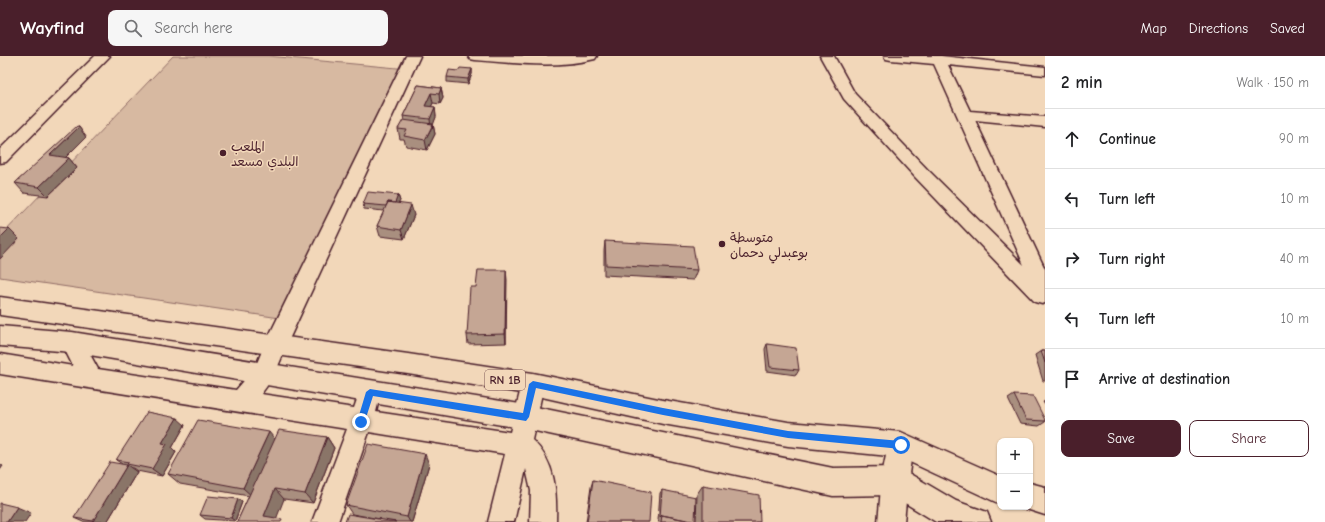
<!DOCTYPE html>
<meta charset="utf-8">
<style>
:root{--surface:#fff;--page:#f6f6f6;--text:#202124;--muted:#757577;--line:#e0e0e0;--accent:#4a1f2b}
body{margin:0;font-family:"Comic Neue","Playpen Sans Arabic",sans-serif;background:var(--page);color:var(--text)}
.controls{position:absolute;right:12px;bottom:12px;display:grid;overflow:hidden;border-radius:8px;box-shadow:0 1px 3px #0004}
.controls button{width:36px;height:36px;display:grid;place-items:center;padding:0;border:0;border-bottom:1px solid var(--line);background:var(--surface);color:var(--text);font:20px sans-serif}
.stop{position:absolute;width:12px;height:12px;margin:-9px;border:3px solid #1a73e8;border-radius:50%;background:#fff}
.stop.end{background:#1a73e8;border-color:#fff;box-shadow:0 1px 4px #0008}
.list{margin:0;padding:0;list-style:none}
h2{display:flex;justify-content:space-between;align-items:center;height:52px;margin:0;padding:0 16px;font-size:17px}
h2 small{font-size:13px;font-weight:400;color:var(--muted)}
.list li{display:grid;grid-template-columns:26px 1fr auto;gap:12px;align-items:center;box-sizing:border-box;height:60px;padding:0 16px;border-top:1px solid var(--line)}
.list b{display:block;font-size:15px;white-space:nowrap}
.list em{font-size:13px;font-style:normal;color:var(--muted)}
.actions{display:flex;gap:8px;padding:12px 16px}
.actions a{flex:1;padding:9px 0;border:1px solid var(--accent);border-radius:8px;text-align:center;font-size:14px;color:var(--accent)}
.actions .main{background:var(--accent);color:#fff}
.icon{flex:none;width:22px;height:22px;fill:none;stroke:currentColor;stroke-width:2;stroke-linecap:round;stroke-linejoin:round}
.map{position:relative;flex:none;width:1045px;height:466px;overflow:hidden}
header{display:flex;align-items:center;gap:24px;box-sizing:border-box;height:56px;padding:0 20px;background:var(--accent);color:#fff}
header strong{font-size:19px}
nav{display:flex;gap:22px;margin-inline-start:auto;font-size:14px}
.search{width:280px;height:36px;background:var(--page);display:flex;align-items:center;gap:10px;box-sizing:border-box;padding:0 14px;border-radius:8px;color:var(--muted);font-size:15px}
main{display:flex}
aside{flex:1;background:var(--surface)}
.map>svg:first-child{display:block}
.green{fill:#d7b9a1;stroke:#906c66}
.lines{fill:none;stroke-linecap:round;stroke-linejoin:round}
.minor-casing{stroke:#4a1f2b;stroke-width:3}
.primary-casing{stroke:#4a1f2b;stroke-width:3}
.minor{fill:#f2d7b9;fill-rule:evenodd}
.primary{fill:#f2d7b9;fill-rule:evenodd}
.wall{fill:#a98f7f;stroke:#4a1f2b}
.shaded-wall{fill:#8a7468;stroke:#4a1f2b}
.building{fill:#c5a694;stroke:#4a1f2b}
.route{fill:#1a73e8}
.poi-dot{fill:#4a1f2b;stroke:#f2d7b9;stroke-width:1.5}
.labels{text-anchor:middle;dominant-baseline:central;stroke-width:3;stroke-linejoin:round;paint-order:stroke}
.shield{fill:#f2d7b9;stroke:#7c5656;stroke-width:1}
.shield-label{font-size:12px;font-weight:bold;fill:#4a1f2b}
.poi-label{font-size:13px;fill:#4a1f2b;stroke:#f2d7b9;text-anchor:start}
</style>
<header>
<strong>Wayfind</strong>
<div class="search"><svg class="icon" aria-label="search" viewBox="0 0 24 24"><circle cx="10" cy="10" r="6"/><path d="M15 15l6 6"/></svg>Search here</div>
<nav><a>Map</a><a>Directions</a><a>Saved</a></nav>
</header>
<main>
<div class="map">
<svg width="1045" height="466" viewBox="0 0 1045 466">
<rect width="100%" height="100%" fill="#f2d7b9"/>
<filter id="ink" filterUnits="userSpaceOnUse"><feTurbulence type="fractalNoise" baseFrequency=".025" numOctaves="2"/><feDisplacementMap in="SourceGraphic" scale="8" xChannelSelector="R" yChannelSelector="G"/><feConvolveMatrix kernelMatrix="1 2 1 2 8 2 1 2 1" color-interpolation-filters="sRGB"/></filter>
<g filter="url(#ink)">
<path class="green" d="M173,0H268L408,13L280,262L0,221V181Z"/>
<g class="lines">
<g class="minor-casing">
<path id="minor" d="M95,0H110L6,106L0,107V93Z
M406,0H420L286,290C279,309 274,322 261,338L354,352L362,329L370,326L378,329L381,336L376,356L510,376L522,328L525,321L533,318L541,321L544,328L532,384C556,406 557,436 556,466H530L531,435L526,413L514,466H488L505,398L369,376L338,466H312L347,373L0,318V298L73,310L61,286L64,280L72,277L80,280L98,313L236,334L255,312L264,290Z
M468,0H597L595,3C556,13 515,7 475,4L470,3Z
M820,0H834L855,38L927,113L1024,209L934,8L891,4L886,3L884,0H941L1045,11V19L948,9L970,55L1045,61V71L975,64L1045,213V247L1042,248L1035,246L915,121L844,43Z
M901,377L910,381L913,389L908,425L904,466H878C881,438 881,407 892,381Z"/>
</g>
<g class="primary-casing">
<path id="primary" d="M0,241L408,298L533,317L663,344L788,366L901,376L1000,420V448L899,401L788,390L663,368L533,339L408,318L0,259Z
M0,270L72,276L526,349L833,412L895,411L905,415L956,445L987,456L991,466H936L892,439L833,440L526,373L72,296L0,290Z
M1030,427L1045,431V459L1020,451H1030Z"/>
</g>
<use href="#minor" class="minor"/>
<use href="#primary" class="primary"/>
</g>
<path class="wall" d="M472,13V18L468,28L447,26V21L458,15Z
M418,29L441,32L443,42L440,48L433,47L431,51H435L436,61L433,68L435,78L427,94L406,90L404,83H400L398,73L404,64L403,60Z
M79,71L86,81L66,101L69,102L77,112L48,140L24,137L15,127Z
M398,139L400,145L398,147L414,159L404,183L380,180L377,170L384,155L364,153L363,148Z
M605,185L697,214L693,224L604,219V195Z
M506,214V287L468,288L467,279L476,231Z
M767,288L799,314L796,319L767,315L765,293Z
M1041,295H1045V325H1043L1035,299Z
M1014,339L1045,364V366L1039,370L1020,368L1008,343Z
M1045,345V349L1043,346Z
M185,369L172,392L176,396L162,420L137,415L133,412H130L137,416L107,466H83L74,462L122,408L116,404Z
M327,381L334,392L313,447L284,443L237,466L249,440L180,428L168,418L275,383Z
M429,408L412,466H345L380,463L352,458L346,449Z
M593,424L649,466H586L591,431Z
M703,429L760,466H658L659,465L658,464L660,437L662,434L695,466H696L697,438Z
M238,443L242,446L235,465L205,463L200,459Z"/>
<path class="shaded-wall" d="M472,13V18L468,28V23Z
M441,32L443,42L440,48L439,38Z
M431,37L433,47L427,60L425,50Z
M435,51L436,61L432,72L433,68L435,78L427,94L425,84L431,73L430,63Z
M79,71L86,81L58,109L50,99Z
M69,102L77,112L48,140L39,131Z
M398,139L400,145L394,156L393,151Z
M411,149L414,159L404,183L401,174Z
M9,173L19,183L0,203V182Z
M506,214L507,224L506,287L505,278Z
M177,362L185,369L172,392L176,396L162,420L152,413L162,387Z
M269,376L278,387L253,441L243,432Z
M327,381L334,392L313,447L305,438Z
M425,398L429,408L412,466H410L407,461Z
M0,408L3,410L0,414Z
M127,409L137,416L107,466H95L93,465Z
M275,433L284,443L275,466L264,460Z
M238,443L242,446L235,465L231,462Z
M17,451L31,457L25,466H7Z"/>
<path class="building" d="M460,12L472,13L468,23L447,21L449,14L458,15Z
M418,29L441,32L439,38L431,37L425,50L435,51L430,63L403,60Z
M403,64L433,68L425,84L404,80L407,74L398,73Z
M77,70L79,71L50,99L69,102L39,131L15,127Z
M368,136L398,139L395,147L388,146L386,150L363,148Z
M388,146L411,149L401,174L377,170Z
M0,172L9,173L0,182Z
M605,185L693,190L697,214L606,209Z
M478,214H506L505,278L467,279L470,231H476Z
M767,288L796,292L799,314L770,311Z
M1041,295H1045V307Z
M1014,339L1033,340L1045,364V365L1026,364Z
M147,356L177,362L162,387L167,388L152,413L127,408L129,406L116,404Z
M198,364L269,376L243,432L168,418Z
M279,374L327,381L305,438L275,433L264,460L282,463L281,466H237Z
M368,388L425,398L407,461L346,449Z
M110,406L127,409L93,465L74,462Z
M593,424L651,436L649,466H587Z
M703,429L759,439L760,466H703Z
M662,434L696,441L695,466L662,459L660,461Z
M208,440L238,443L231,462L200,459Z
M0,447L17,451L7,466H0Z
M348,458L396,466H345Z
M662,459L697,466H661Z"/>
</g>
<path class="route" d="M533,325L663,352L788,375L901,385L905,389L901,393L788,382L663,359L536,332L529,361L526,365L373,340L364,368H358L357,366L366,336L370,333L523,357L529,328Z"/>
<g class="poi-dot">
<circle cx="223" cy="97" r="4"/>
<circle cx="722" cy="188" r="4"/>
</g>
<g class="labels">
<rect class="shield" x="485" y="314" width="40" height="20" rx="3"/>
<g class="shield-label">
<text x="505" y="324">RN 1B</text>
</g>
<g class="poi-label">
<text x="231" y="90">الملعب<tspan x="231" dy="15">البلدي مسعد</tspan></text>
<text x="730" y="181">متوسطة<tspan x="730" dy="15">بوعبدلي دحمان</tspan></text>
</g>
</g>
</svg>
<div class="controls">
<button>+</button>
<button>−</button>
</div>
<div class="stop" style="left:901px;top:389px"></div>
<div class="stop end" style="left:361px;top:366px"></div>
</div>
<aside>
<h2>2 min<small>Walk · 150 m</small></h2>
<ul class="list">
<li><svg class="icon" aria-label="ahead" viewBox="0 0 24 24"><path d="M12 20V5M6 11l6-6 6 6"/></svg><div><b>Continue</b></div><em>90 m</em></li>
<li><svg class="icon" aria-label="left" viewBox="0 0 24 24"><path d="M17 20v-9H6M10 6l-5 5 5 5"/></svg><div><b>Turn left</b></div><em>10 m</em></li>
<li><svg class="icon" aria-label="right" viewBox="0 0 24 24"><path d="M7 20v-9h11M14 6l5 5-5 5"/></svg><div><b>Turn right</b></div><em>40 m</em></li>
<li><svg class="icon" aria-label="left" viewBox="0 0 24 24"><path d="M17 20v-9H6M10 6l-5 5 5 5"/></svg><div><b>Turn left</b></div><em>10 m</em></li>
<li><svg class="icon" aria-label="arrive" viewBox="0 0 24 24"><path d="M6 21V4h12l-3 4 3 4H6"/></svg><div><b>Arrive at destination</b></div></li>
</ul>
<div class="actions"><a class="main">Save</a><a>Share</a></div>
</aside>
</main>
